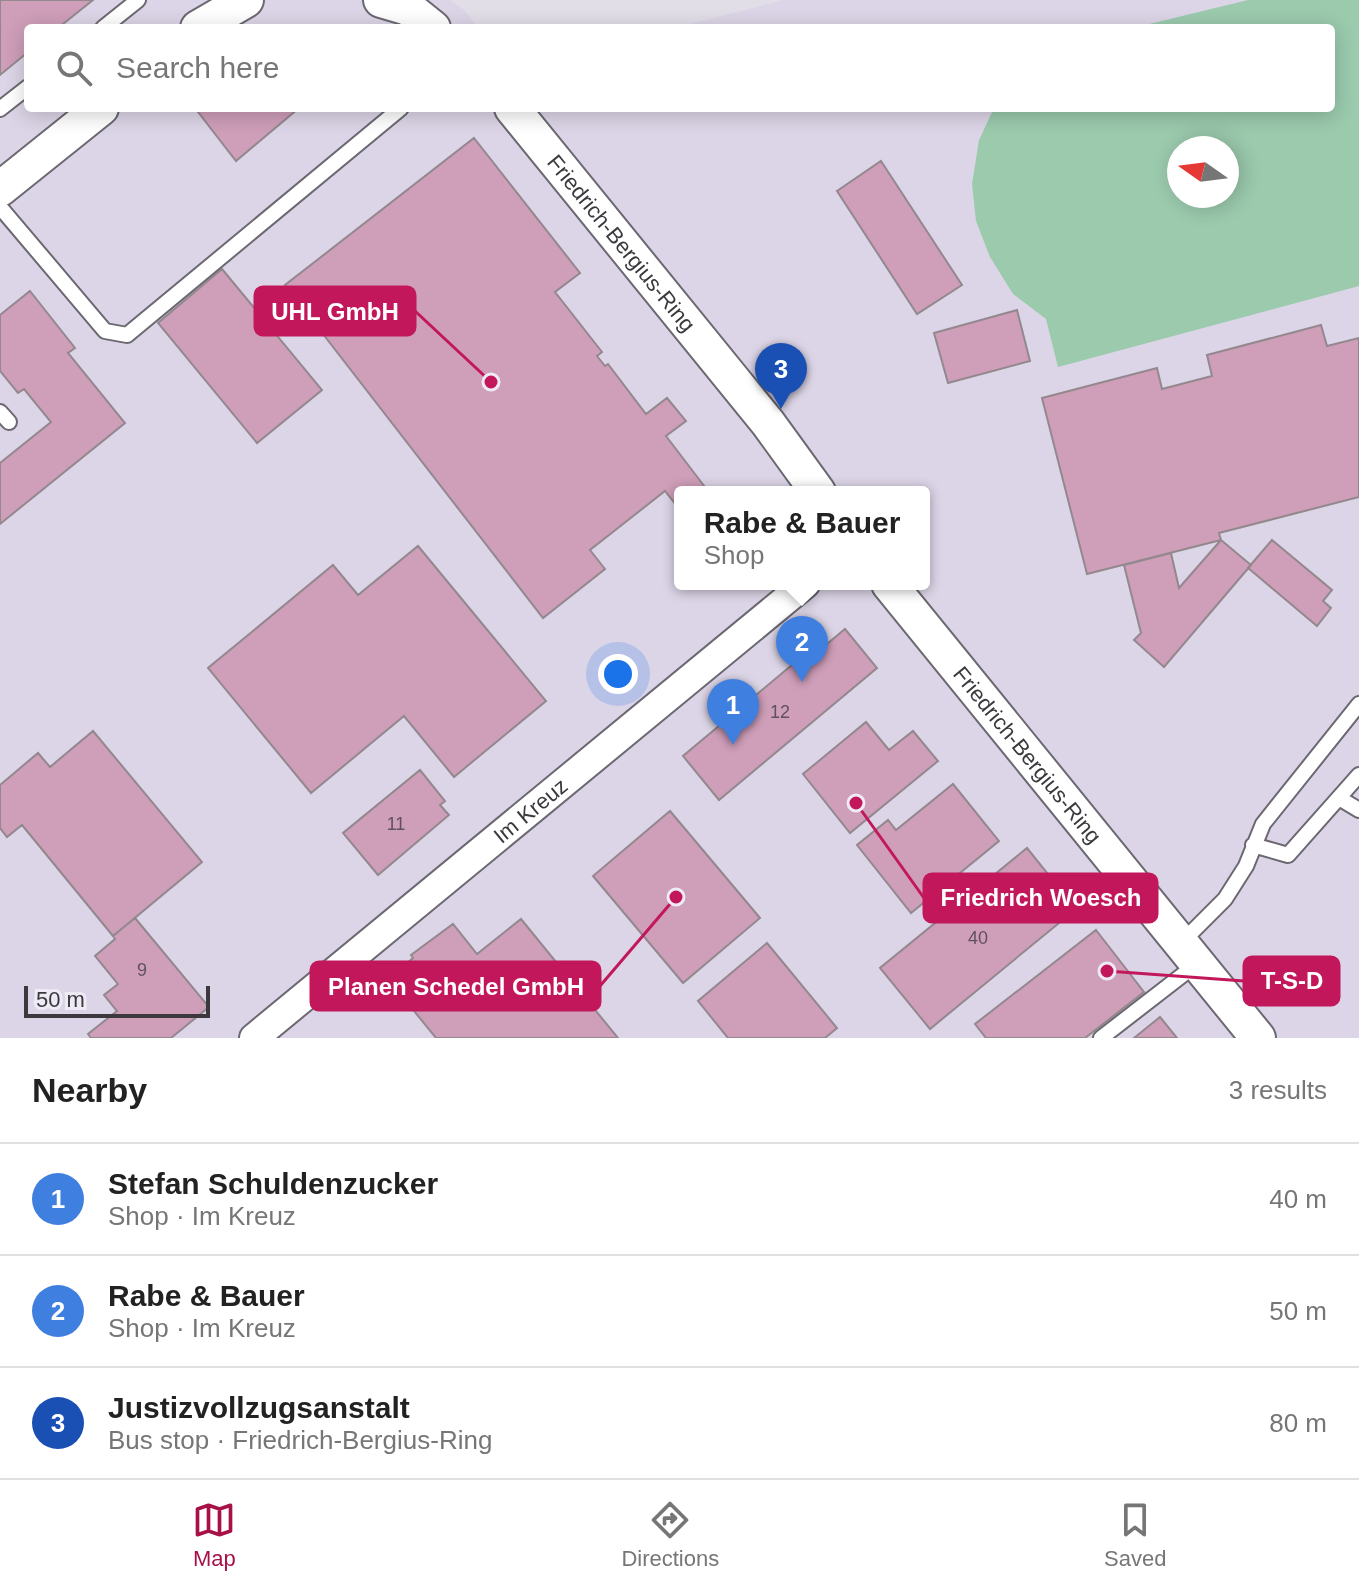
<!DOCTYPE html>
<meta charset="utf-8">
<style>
:root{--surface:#fff;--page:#f2f2f2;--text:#222;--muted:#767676;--line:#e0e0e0;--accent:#a71148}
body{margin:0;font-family:Arial,sans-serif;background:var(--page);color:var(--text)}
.compass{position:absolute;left:1167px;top:136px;width:72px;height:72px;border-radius:50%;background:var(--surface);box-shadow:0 4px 20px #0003;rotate:284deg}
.scale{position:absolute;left:24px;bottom:20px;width:186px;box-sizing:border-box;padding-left:8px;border:4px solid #3b393d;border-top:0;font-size:22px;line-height:28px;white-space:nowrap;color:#3b393d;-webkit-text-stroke:6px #efebf6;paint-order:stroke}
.you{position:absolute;left:618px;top:674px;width:28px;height:28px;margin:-20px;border:6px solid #fff;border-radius:50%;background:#1a73e8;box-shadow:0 0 0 12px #1a73e833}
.badge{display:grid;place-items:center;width:52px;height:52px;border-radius:50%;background:var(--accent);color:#fff;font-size:26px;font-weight:700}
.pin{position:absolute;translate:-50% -66px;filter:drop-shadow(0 2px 4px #0008)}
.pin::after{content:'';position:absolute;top:42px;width:28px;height:24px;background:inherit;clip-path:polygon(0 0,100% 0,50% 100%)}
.popup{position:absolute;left:674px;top:486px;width:256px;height:104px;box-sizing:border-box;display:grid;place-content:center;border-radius:8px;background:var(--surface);filter:drop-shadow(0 2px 6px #0005);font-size:26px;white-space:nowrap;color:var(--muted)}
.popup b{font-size:30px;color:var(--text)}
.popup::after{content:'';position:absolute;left:50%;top:100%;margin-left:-16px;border:16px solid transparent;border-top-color:var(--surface)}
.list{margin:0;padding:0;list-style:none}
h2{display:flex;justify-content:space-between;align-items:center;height:104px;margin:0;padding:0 32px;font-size:34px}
h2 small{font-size:26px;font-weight:400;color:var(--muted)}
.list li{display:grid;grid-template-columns:52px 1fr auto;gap:24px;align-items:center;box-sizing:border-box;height:112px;padding:0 32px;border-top:2px solid var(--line)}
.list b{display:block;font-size:30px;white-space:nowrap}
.list p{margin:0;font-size:26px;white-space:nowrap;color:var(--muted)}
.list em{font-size:26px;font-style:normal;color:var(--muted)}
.icon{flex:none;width:44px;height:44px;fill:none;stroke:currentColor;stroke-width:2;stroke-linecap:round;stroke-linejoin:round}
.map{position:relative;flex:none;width:1359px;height:1038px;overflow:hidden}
.search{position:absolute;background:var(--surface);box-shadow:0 4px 20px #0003;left:24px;right:24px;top:24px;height:88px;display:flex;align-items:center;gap:20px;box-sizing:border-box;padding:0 28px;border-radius:8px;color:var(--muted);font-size:30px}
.sheet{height:440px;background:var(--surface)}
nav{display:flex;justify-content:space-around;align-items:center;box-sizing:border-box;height:112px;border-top:2px solid var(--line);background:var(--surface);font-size:22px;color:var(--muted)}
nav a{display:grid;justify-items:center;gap:4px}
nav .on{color:var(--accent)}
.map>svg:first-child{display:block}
.built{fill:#dcd5e7;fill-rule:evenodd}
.green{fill:#9bcaad;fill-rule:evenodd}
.building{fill:#cf9eb9;stroke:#93888e;stroke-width:2}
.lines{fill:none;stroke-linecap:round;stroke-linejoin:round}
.service-casing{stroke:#6b6871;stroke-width:18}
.minor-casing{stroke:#6b6871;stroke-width:32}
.tertiary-casing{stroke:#6b6871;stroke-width:38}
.service{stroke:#fff;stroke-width:14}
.minor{stroke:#fff;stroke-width:28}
.tertiary{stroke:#fff;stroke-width:34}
.labels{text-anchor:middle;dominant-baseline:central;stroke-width:8;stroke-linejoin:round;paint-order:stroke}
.number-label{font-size:18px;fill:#60525c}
.street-label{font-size:22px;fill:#3b393d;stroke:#efebf6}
.leader{fill:none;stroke:#c2185b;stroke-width:3}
.callout-dot{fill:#c2185b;stroke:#efebf6;stroke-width:3}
.callout{fill:#c2185b;stroke:#c2185b;stroke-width:3}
.callout-label{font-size:24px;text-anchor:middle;font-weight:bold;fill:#fff}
</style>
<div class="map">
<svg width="1359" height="1038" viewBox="0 0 1359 1038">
<rect width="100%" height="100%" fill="#e2dee8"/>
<path class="built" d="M0,0H450L463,9L479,28H28V108H1331V28H674L783,0H1359V1038H0ZM1179,148H1227V196H1179ZM680,492H924V584H680Z"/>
<path class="green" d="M1248,0H1359V286L1058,367L1046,319L1013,294L990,257L976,221L972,184L979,140L994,108H1331V28H1133ZM1179,148H1227V196H1179Z"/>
<path class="building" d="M0,0H93L58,28H28V52L0,75Z
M195,108H299L236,161Z
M474,138L580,273L555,292L602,352L597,356L605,366L608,364L646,414L667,398L686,421L666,436L708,491L680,492V510L665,491L590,550L605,569L543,618L285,285Z
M881,161L962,285L917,314L837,191Z
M222,269L322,390L257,443L158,323Z
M30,291L75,348L68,353L125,423L0,524V463L51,422L24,389L18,393L0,371V315Z
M1017,310L1030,361L948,383L934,333Z
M1321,325L1327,346L1359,338V497L1219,533L1221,540L1087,574L1042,398L1157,368L1162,389L1212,376L1207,355Z
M1221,540L1251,565L1164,667L1134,640L1141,633L1124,565L1171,553L1179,588Z
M1272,540L1332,590L1323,601L1331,608L1317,626L1248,568Z
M418,546L546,701L454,777L404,716L311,793L208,668L333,565L358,595Z
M845,629L877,668L719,800L683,756L811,649L815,654Z
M866,722L889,750L913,731L938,761L850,833L803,774Z
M93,731L202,862L113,936L22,825L7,837L0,828V785L38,753L50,767Z
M420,770L445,801L440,805L449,815L378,875L343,833Z
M953,784L999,841L911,913L857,845L888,820L896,830Z
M670,811L760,918L683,983L593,876Z
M1027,848L1076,909L930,1029L880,968Z
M135,918L209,1007L171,1038H91L88,1034L117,1011L104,995L118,984L95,956L115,939L113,936Z
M521,919L618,1038H436L388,979L413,958L411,955L453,924L477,954Z
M1096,930L1144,992L1085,1038H986L975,1024Z
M767,943L837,1028L825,1038H728L698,1001Z
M1160,1017L1177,1038H1134Z"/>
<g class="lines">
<g class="service-casing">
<path id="service" d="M103,28L138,0
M0,109L28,87
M0,207L105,331L127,335L401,108
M0,412L9,422
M1339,798L1359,810
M1253,845L1288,855L1359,775
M1182,942L1225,899L1246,866L1263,824L1359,704
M1101,1038L1198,963"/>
</g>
<g class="minor-casing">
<g id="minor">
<path id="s1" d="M254,1038L805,584"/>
</g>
</g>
<g class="tertiary-casing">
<g id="tertiary">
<path d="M381,0L408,8L433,28"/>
<path d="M198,28L246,0"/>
<path id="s2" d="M512,108L768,423L818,492"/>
<path d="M0,189L101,108"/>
<path id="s3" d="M889,584L1258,1038"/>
</g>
</g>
<use href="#service" class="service"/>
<use href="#minor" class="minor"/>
<use href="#tertiary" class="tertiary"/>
</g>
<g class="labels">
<g class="number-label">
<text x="780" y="712">12</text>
<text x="396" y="824">11</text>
<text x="978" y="938">40</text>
<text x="142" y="970">9</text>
</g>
<g class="street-label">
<text stroke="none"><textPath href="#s2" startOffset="174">Friedrich-Bergius-Ring</textPath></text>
<text stroke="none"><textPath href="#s3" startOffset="220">Friedrich-Bergius-Ring</textPath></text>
<text stroke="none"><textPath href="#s1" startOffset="358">Im Kreuz</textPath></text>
</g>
</g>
<path class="leader" d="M491 382L415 311M856 803L924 898M1107 971L1244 981M676 897L600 986"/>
<g class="callout-dot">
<circle cx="491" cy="382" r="8"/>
<circle cx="856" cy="803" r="8"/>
<circle cx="1107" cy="971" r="8"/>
<circle cx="676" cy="897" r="8"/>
</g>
<g class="callout">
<rect x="255" y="287" width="160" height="48" rx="8"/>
<rect x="924" y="874" width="233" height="48" rx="8"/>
<rect x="1244" y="957" width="95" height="48" rx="8"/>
<rect x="311" y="962" width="289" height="48" rx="8"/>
</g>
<g class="callout-label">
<text x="335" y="320">UHL GmbH</text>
<text x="1041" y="906">Friedrich Woesch</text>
<text x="1292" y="989">T-S-D</text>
<text x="456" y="995">Planen Schedel GmbH</text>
</g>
</svg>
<svg class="compass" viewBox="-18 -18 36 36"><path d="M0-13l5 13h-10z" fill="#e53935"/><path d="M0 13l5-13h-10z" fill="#767676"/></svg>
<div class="scale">50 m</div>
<div class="you"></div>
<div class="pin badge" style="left:733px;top:745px;background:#3f7fe0">1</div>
<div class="pin badge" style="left:802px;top:682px;background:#3f7fe0">2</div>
<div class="popup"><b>Rabe &amp; Bauer</b>Shop</div>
<div class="pin badge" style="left:781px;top:409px;background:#1a4fb4">3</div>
<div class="search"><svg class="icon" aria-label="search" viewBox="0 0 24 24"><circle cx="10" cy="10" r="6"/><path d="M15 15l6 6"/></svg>Search here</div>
</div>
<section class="sheet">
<h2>Nearby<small>3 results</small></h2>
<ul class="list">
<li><span class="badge" style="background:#3f7fe0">1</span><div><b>Stefan Schuldenzucker</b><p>Shop · Im Kreuz</p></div><em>40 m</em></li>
<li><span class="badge" style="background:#3f7fe0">2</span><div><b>Rabe &amp; Bauer</b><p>Shop · Im Kreuz</p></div><em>50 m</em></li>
<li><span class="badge" style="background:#1a4fb4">3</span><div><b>Justizvollzugsanstalt</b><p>Bus stop · Friedrich-Bergius-Ring</p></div><em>80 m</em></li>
</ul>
</section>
<nav>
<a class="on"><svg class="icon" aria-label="map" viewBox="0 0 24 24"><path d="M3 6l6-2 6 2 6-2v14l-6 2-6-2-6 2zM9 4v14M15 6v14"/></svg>Map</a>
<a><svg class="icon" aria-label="directions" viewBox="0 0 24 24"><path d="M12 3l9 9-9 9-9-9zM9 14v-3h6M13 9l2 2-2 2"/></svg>Directions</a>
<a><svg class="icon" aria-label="saved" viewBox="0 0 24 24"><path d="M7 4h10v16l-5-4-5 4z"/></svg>Saved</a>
</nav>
